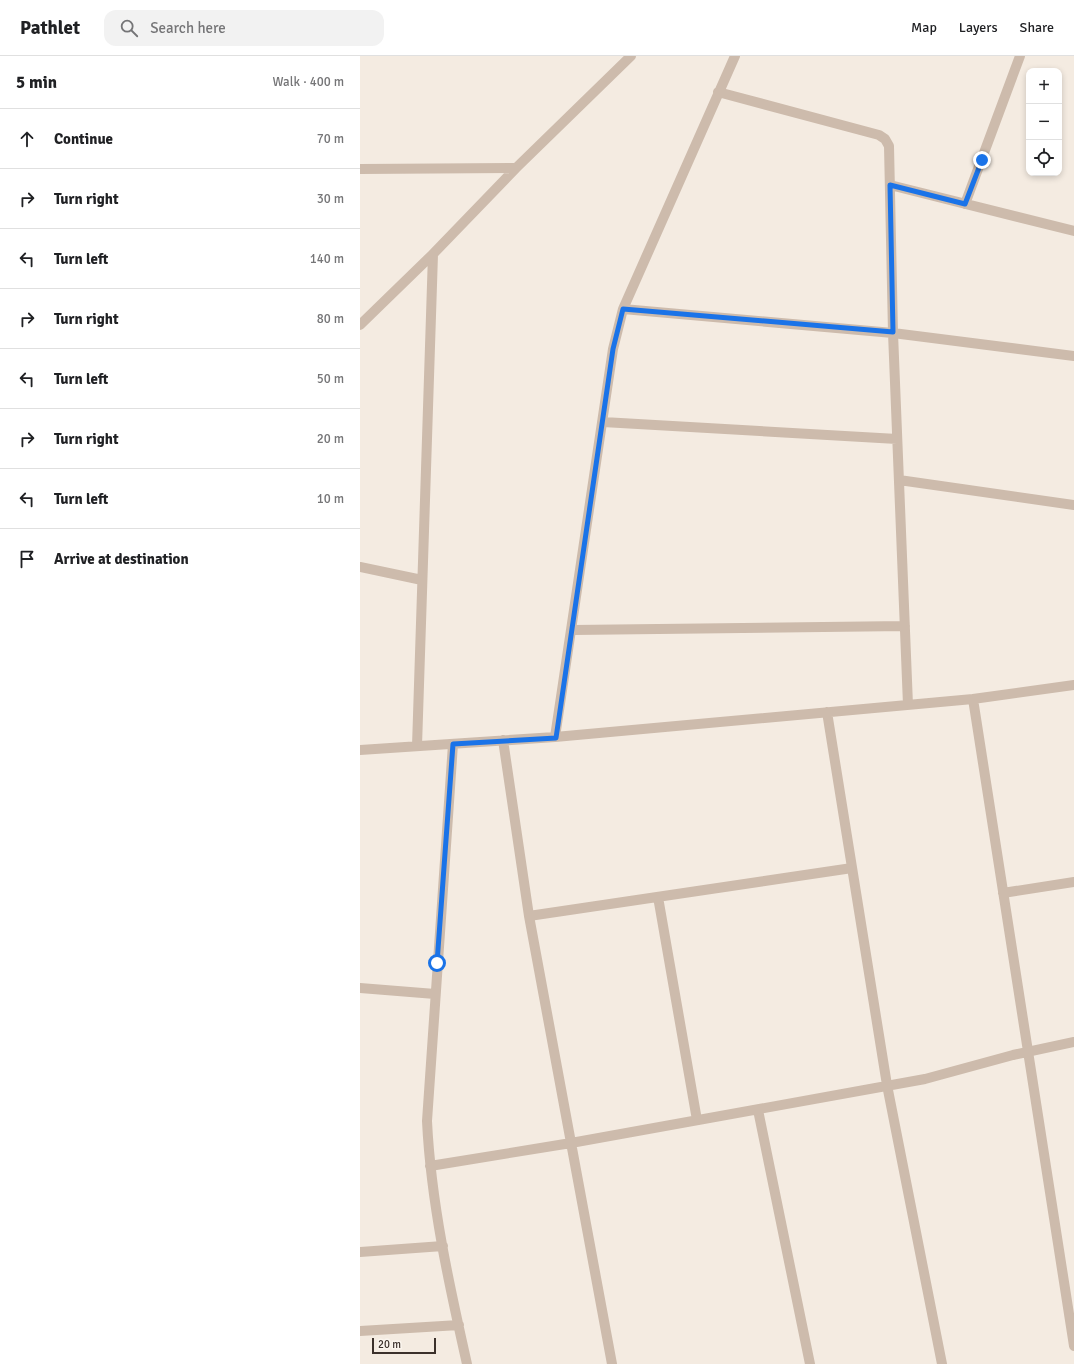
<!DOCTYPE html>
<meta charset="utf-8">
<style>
:root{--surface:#fff;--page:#f2f2f2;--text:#202124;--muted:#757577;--line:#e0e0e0}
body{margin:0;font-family:Signika,sans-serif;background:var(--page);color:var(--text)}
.controls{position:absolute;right:12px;top:12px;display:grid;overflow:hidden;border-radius:8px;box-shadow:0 2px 6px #0003}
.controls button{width:36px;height:36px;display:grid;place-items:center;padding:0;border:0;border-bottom:1px solid var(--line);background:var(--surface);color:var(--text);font:20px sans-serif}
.scale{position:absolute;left:12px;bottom:10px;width:64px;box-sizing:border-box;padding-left:4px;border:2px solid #3b302b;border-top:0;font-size:11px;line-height:14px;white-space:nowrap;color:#3b302b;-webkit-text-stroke:3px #fbf5ee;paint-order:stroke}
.stop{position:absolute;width:12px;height:12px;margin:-9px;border:3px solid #1a73e8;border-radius:50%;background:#fff}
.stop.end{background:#1a73e8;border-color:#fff;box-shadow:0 1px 4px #0008}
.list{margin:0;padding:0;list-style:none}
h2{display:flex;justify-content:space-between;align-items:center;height:52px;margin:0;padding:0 16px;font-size:17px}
h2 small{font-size:13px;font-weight:400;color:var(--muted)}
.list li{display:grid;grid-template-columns:26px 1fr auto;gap:12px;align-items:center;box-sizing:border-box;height:60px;padding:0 16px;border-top:1px solid var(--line)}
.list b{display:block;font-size:15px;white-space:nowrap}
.list em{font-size:13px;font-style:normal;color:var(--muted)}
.icon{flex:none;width:22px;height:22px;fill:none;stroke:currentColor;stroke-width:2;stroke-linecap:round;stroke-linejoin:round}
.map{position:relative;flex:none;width:714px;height:1308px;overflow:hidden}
header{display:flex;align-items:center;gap:24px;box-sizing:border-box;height:56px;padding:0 20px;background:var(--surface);border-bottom:1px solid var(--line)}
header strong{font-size:19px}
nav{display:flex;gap:22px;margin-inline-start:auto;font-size:14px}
.search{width:280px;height:36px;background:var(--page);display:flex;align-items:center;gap:10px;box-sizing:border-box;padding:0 14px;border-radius:12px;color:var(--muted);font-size:15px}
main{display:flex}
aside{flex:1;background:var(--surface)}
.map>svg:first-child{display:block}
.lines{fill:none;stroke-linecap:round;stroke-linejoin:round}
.minor{stroke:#cdbbac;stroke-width:10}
.route{stroke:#1a73e8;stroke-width:5}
</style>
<header>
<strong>Pathlet</strong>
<div class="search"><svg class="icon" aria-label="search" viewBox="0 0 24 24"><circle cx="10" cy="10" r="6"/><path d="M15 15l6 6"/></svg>Search here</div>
<nav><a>Map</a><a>Layers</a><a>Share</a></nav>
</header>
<main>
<aside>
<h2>5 min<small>Walk · 400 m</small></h2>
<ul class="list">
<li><svg class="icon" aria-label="ahead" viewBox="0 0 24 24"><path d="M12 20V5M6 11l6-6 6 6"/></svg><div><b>Continue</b></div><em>70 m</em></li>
<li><svg class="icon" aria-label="right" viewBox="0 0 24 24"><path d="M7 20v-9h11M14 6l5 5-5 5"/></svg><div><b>Turn right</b></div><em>30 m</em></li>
<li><svg class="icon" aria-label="left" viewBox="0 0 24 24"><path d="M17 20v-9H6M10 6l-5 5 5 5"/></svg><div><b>Turn left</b></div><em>140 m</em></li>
<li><svg class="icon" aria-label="right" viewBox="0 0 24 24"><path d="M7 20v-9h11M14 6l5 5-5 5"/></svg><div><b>Turn right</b></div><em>80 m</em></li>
<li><svg class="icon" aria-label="left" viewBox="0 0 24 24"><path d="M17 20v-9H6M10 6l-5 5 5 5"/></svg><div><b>Turn left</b></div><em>50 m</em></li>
<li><svg class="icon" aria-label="right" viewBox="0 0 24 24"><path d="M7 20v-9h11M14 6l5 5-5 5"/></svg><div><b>Turn right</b></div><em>20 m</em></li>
<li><svg class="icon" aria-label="left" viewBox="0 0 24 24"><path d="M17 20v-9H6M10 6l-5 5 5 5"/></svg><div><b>Turn left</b></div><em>10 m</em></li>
<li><svg class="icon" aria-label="arrive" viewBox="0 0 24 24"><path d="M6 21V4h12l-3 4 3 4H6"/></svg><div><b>Arrive at destination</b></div></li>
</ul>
</aside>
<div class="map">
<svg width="714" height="1308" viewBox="0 0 714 1308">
<rect width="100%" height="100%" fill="#f4ebe1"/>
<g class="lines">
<path class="minor" d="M358,36L519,79L525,83L529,90L533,277L548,649
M0,113L156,112
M530,129L714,175
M605,148L660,0
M263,253L533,277L714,300
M0,269L73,198L156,112L271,0
M243,366L537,383
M539,424L714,449
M0,511L62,524
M213,574L545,570
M613,643L714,1290
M467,656L527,1029L582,1308
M195,681L253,293L263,253L375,0
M143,684L169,860L252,1308
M93,688L67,1065C71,1147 89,1228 107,1308
M57,690L73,198
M0,694L195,681L613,643L714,629
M643,837L714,826
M298,841L337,1064
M169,860L492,812
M0,932L75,938
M398,1054L450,1308
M70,1110L211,1087L565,1023L653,999L714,986
M0,1196L83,1190
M0,1275L99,1269"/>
</g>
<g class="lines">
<path class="route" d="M77,907L93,688L196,682L253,293L263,253L533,276L530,129L605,148L622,104"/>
</g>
</svg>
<div class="controls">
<button>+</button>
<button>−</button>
<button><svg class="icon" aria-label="locate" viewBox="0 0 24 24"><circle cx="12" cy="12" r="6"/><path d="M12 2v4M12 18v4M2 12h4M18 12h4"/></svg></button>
</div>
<div class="scale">20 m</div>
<div class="stop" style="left:77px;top:907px"></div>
<div class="stop end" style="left:622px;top:104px"></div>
</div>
</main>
